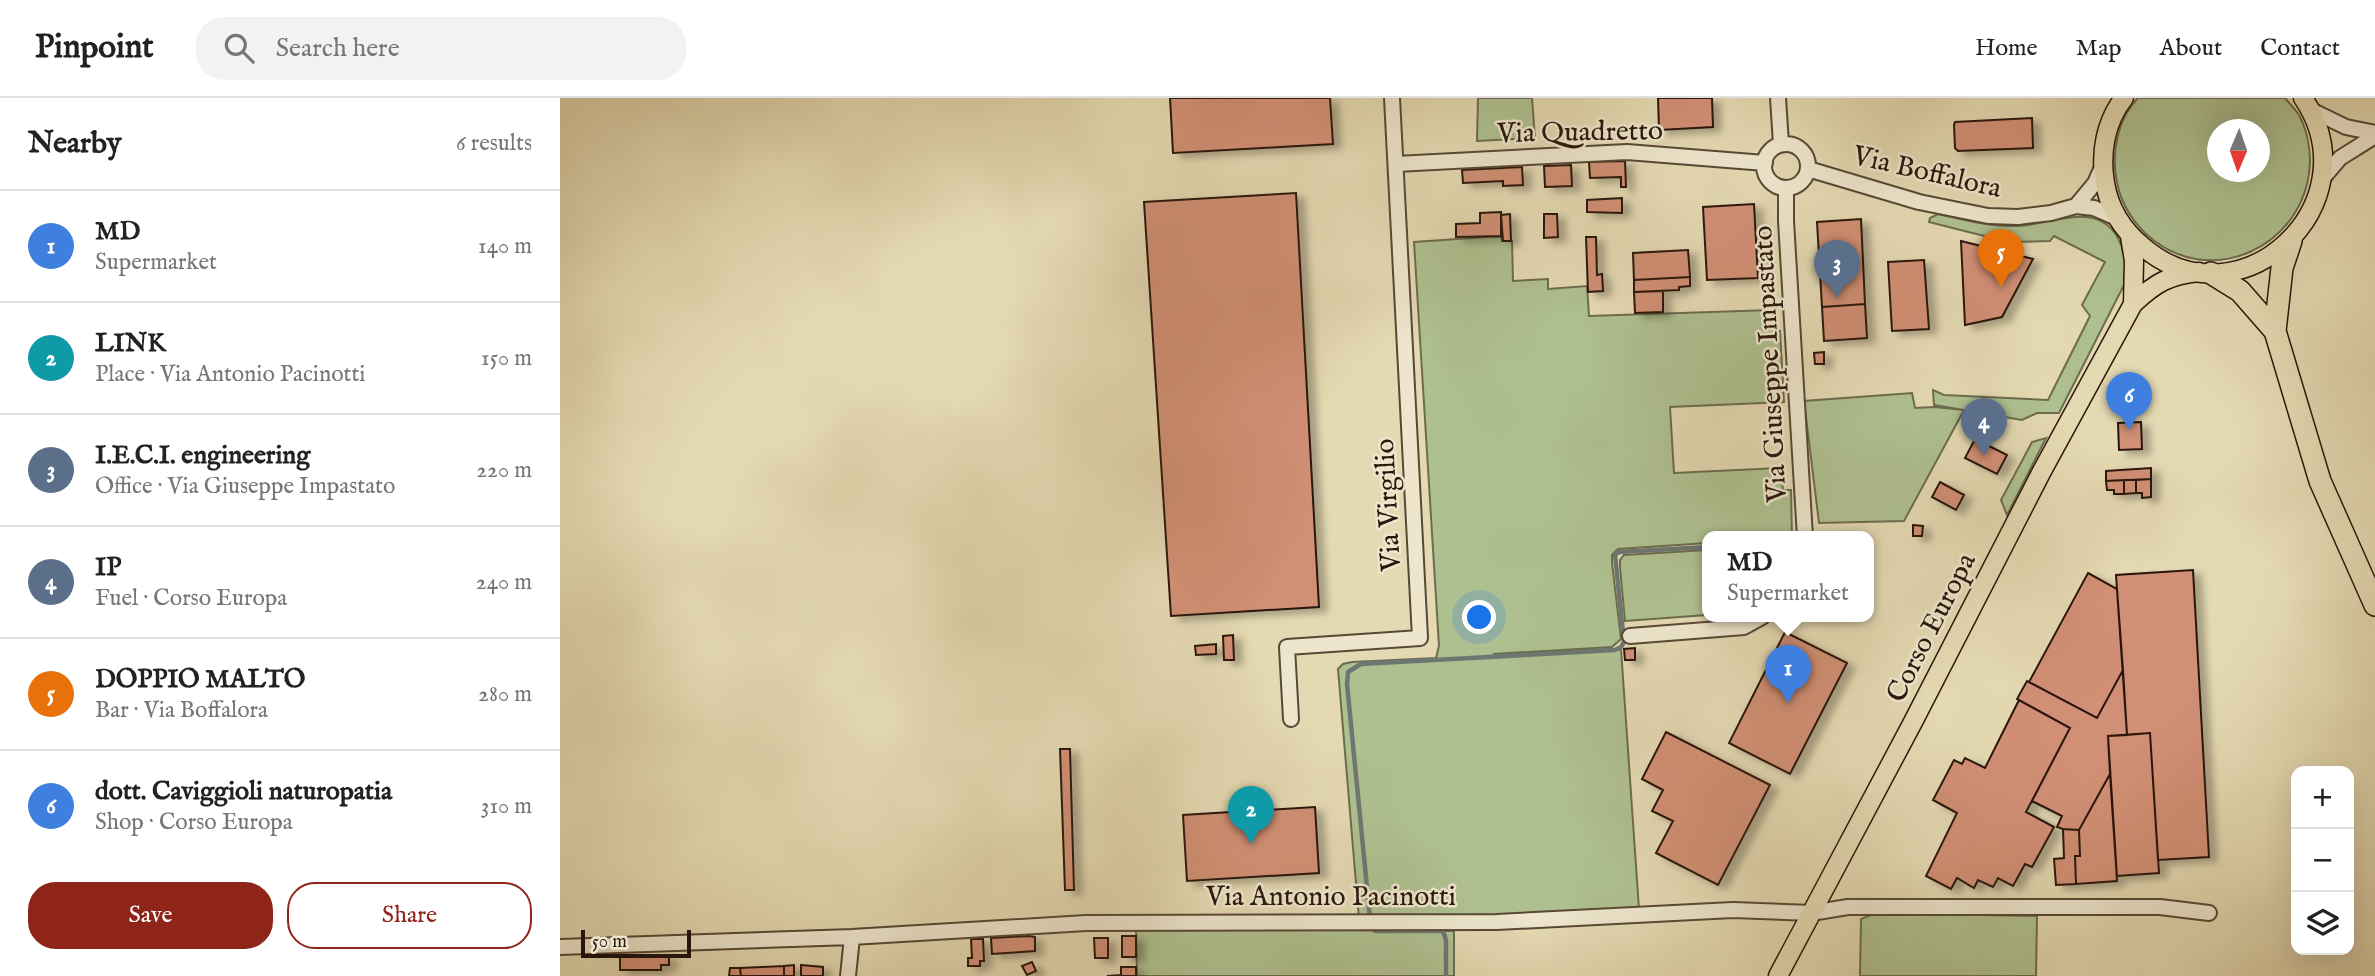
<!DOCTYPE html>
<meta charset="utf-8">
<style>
:root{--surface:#fff;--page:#f2f2f2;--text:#222;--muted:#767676;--line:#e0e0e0;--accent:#8f2418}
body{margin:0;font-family:"IM FELL English",serif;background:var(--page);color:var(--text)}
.controls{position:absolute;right:21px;bottom:21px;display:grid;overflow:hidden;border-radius:14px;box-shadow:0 7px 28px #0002}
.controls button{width:63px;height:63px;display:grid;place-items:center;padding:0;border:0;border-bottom:2px solid var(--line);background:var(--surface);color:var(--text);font:35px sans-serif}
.compass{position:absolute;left:1647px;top:21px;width:63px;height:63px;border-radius:50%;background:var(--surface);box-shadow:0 7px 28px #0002;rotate:182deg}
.scale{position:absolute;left:21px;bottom:18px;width:110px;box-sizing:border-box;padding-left:7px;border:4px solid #2a170b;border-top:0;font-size:19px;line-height:24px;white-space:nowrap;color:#2a170b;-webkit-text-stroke:5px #ede6cd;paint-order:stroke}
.you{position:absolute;left:920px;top:520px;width:24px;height:24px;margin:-18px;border:5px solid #fff;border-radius:50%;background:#1a73e8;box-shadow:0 0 0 10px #1a73e833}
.badge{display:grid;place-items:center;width:46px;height:46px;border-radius:50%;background:var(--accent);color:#fff;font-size:23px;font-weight:700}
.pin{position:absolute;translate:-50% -58px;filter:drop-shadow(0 2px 4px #0008)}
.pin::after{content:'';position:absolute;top:37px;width:24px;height:21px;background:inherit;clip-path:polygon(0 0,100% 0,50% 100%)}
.popup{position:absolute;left:1142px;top:433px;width:172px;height:91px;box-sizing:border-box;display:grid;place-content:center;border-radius:14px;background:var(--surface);filter:drop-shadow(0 2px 5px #0005);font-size:23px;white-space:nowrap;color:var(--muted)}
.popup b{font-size:26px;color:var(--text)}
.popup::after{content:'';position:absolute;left:50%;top:100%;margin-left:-14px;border:14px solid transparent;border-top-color:var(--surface)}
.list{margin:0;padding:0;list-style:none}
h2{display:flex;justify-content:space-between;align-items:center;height:91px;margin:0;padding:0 28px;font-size:30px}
h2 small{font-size:23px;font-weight:400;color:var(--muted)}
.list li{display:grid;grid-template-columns:46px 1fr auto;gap:21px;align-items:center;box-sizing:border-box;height:112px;padding:0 28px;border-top:2px solid var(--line)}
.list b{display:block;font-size:26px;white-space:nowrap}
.list p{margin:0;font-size:23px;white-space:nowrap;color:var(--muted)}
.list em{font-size:23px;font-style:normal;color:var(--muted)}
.actions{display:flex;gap:14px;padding:21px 28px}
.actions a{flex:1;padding:16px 0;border:2px solid var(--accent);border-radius:28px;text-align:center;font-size:24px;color:var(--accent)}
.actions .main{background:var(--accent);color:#fff}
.icon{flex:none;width:38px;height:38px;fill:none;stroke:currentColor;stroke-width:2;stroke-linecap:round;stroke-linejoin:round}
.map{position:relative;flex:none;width:1815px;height:878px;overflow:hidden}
header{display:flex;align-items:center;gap:42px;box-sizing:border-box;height:98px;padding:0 35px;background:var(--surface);border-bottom:2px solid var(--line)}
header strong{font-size:33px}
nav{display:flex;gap:38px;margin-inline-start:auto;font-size:24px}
.search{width:490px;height:63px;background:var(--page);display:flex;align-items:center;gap:18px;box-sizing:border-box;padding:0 24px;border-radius:28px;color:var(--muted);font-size:26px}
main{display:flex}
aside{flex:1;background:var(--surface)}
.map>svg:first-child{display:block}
.green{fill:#afc090;stroke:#6c6c4e;stroke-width:2;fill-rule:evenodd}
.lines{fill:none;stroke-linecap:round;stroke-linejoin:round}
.stream{stroke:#6d7772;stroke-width:4.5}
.building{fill:#d18f75;stroke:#2a170b;stroke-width:2;filter:url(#shadow)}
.minor-casing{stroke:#584835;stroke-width:18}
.major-casing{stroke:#2a170b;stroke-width:21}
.highway-casing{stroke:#2a170b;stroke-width:24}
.minor{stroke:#ede6cd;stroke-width:14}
.major{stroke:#e4d9b2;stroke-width:18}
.highway{stroke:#e4d9b2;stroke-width:21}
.labels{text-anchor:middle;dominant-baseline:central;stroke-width:5;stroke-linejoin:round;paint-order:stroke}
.street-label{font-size:28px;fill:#2a170b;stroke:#ede6cd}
</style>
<header>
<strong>Pinpoint</strong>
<div class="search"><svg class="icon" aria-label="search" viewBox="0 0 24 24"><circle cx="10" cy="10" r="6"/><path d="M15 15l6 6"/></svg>Search here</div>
<nav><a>Home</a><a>Map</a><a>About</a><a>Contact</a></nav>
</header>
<main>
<aside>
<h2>Nearby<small>6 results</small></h2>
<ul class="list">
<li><span class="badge" style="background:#3f7fe0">1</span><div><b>MD</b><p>Supermarket</p></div><em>140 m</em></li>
<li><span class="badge" style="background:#0f9aa8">2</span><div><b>LINK</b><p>Place · Via Antonio Pacinotti</p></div><em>150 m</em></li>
<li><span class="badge" style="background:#5c6f8a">3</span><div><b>I.E.C.I. engineering</b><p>Office · Via Giuseppe Impastato</p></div><em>220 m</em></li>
<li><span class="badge" style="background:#5c6f8a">4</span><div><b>IP</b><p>Fuel · Corso Europa</p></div><em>240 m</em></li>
<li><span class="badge" style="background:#e8710a">5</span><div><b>DOPPIO MALTO</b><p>Bar · Via Boffalora</p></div><em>280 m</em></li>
<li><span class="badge" style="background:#3f7fe0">6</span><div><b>dott. Caviggioli naturopatia</b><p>Shop · Corso Europa</p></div><em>310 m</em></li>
</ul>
<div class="actions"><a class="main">Save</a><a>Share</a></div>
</aside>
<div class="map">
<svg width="1815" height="878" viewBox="0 0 1815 878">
<defs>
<filter id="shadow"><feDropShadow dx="8" dy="4.5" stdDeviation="3.5" flood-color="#0004"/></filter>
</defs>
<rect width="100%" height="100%" fill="#e4d9b2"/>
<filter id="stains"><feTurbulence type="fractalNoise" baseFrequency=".00286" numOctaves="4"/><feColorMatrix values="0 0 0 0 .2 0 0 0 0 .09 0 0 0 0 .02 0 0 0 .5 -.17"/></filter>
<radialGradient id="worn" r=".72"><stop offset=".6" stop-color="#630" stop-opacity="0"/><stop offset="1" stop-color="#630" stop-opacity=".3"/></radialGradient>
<path class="green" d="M918,0H972L975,40L917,43Z
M1578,0H1725C1730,6 1735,11 1739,17C1746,30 1750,48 1750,63C1748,149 1648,195 1585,135C1569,119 1559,101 1556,79C1552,52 1558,20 1578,0ZM1658,32H1700V74H1658Z
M1378,116C1404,122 1431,129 1458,128C1493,126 1537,102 1558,140C1566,155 1566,170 1564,187L1499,315H1477L1462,322L1374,307L1373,292L1384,297L1488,302L1530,218L1522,207L1545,164L1494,138L1490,143L1448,144L1369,124L1370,120Z
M941,138L942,143H952L953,183L988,181V191L1027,188L1029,218L1212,212L1215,231L1220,233L1224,304L1110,309L1114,375L1221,370L1223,392H1231L1232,439H1148L1147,445L1058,451L1052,457V465L1061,541L1052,549L933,556L1061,551L1079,811L929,820L799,821L778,571L783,566L792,564L876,560L879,548L854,144Z
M1352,295L1355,310L1374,309L1404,312L1344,423L1259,425L1244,303Z
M1486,340L1447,417L1441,402L1472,344Z
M1147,452V517L1065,523L1060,469V462L1064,457Z
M1316,815L1477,818L1476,878H1300L1301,821Z
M576,830L894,833V878H577Z"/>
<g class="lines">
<path class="stream" d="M810,820L787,586L788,574L801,566L1055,552L1061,549L1064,544L1055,457L1059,454L1148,449
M811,829L815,833H883L886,842V878"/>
</g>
<path class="building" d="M610,0H770L773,46L613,55Z
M1098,0H1152L1153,29L1099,32Z
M1472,20L1473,50L1398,53L1395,50L1394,27L1395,24Z
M1065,63L1066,89H1061V79L1030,80L1029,64Z
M1011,67L1012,88L985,89L984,68Z
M962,69L963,87L943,88V83L903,85L902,72Z
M736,95L759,509L611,518L584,104Z
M1062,100V115L1027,114V102Z
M1194,106L1198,180L1147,182L1143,109Z
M941,114V138L896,139V126L920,125V115Z
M950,116L951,143H943L941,117Z
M984,116H997L998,139L984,140Z
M1301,121L1305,206L1262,209L1257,124Z
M1026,139H1036L1037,177L1042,176L1043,193L1028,194Z
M1401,143L1473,161L1442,219L1405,227Z
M1128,152L1130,179L1074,182L1073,155Z
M1364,162L1369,231L1332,233L1328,164Z
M1130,179V188L1119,189V192L1074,194V182Z
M1103,193V214L1075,215L1074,194Z
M1305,206L1307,240L1264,243L1262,209Z
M1264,254V266H1255L1254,255Z
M1581,324L1582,351L1559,352L1558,325Z
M1415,341L1447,357L1437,376L1405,360Z
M1591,370V381L1546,383V373Z
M1591,381V399L1582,400V395H1576V382Z
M1564,382H1576V395L1564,396Z
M1564,382V396H1554V392H1547L1546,383Z
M1380,384L1404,397L1396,412L1372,399Z
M1353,427L1363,428L1362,438H1353Z
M1633,472L1649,759L1598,762L1590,635L1567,637L1556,477Z
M1528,475L1557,491L1563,572L1537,620L1469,584Z
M1225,534L1287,565L1230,676L1169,645Z
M673,537L674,562H664L663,538Z
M656,546V556L636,557L635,548Z
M1075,550V562H1065L1064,551Z
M1563,572L1567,637L1548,638L1550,676L1519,732L1503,731L1497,729L1502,718L1472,703L1510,630L1457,601L1467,583L1537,620Z
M1459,602L1510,630L1466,714L1494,729L1472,769L1465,766L1453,788L1438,780L1433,789L1418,782L1414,790L1397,780L1391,791L1366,778L1397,715L1373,702L1394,662L1402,666L1405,660L1425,670Z
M1106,634L1210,687L1158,787L1096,755L1113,723L1092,713L1103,692L1082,681Z
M1590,635L1599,775L1557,778L1548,638Z
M500,651H510L514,792H505Z
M1550,676L1557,783L1516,786L1515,758H1520L1519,732Z
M755,709L759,775L627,783L623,717Z
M1503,731L1519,732L1520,758H1515L1516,786L1496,787L1494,761L1504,760Z
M469,838L475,839V853L432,856L431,840Z
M562,838H576V859H562Z
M534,840H548V860H535Z
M411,841H423L424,863H420V868H408V860H412Z
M109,857V867H101V872H60V859Z
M472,864L476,873L467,877L462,868Z
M234,867V878H224V868Z
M241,867L263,869V878H241Z
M224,868V878H181L180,870Z
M561,869H576V878H547L561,877Z
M170,870H180L181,878H169Z"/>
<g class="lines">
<g class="minor-casing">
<path id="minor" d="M1218,0L1221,46
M1751,12L1786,29L1815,35
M1204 68a22 22 0 1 1 44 0a22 22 0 1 1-44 0Z
M836,66L1067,54L1205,65
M1248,71L1359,104L1428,118L1458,119L1491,115L1516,108L1534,110L1557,120
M1763,80L1780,60L1815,38
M1226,90V123L1245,439
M1516,108L1535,85L1542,69
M1070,538L1184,529L1202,519
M731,621L727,549L860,540L832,0
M0,849L292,839L526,825L937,824L1173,812L1251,815L1288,809H1600L1649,815
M288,878L292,839"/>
</g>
<g class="major-casing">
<path id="major" d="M1564,0C1545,24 1540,56 1545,85C1549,110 1563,132 1582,148C1678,232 1815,107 1743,0
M1570,138L1574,163L1573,206
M1218,878L1353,624L1482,373L1573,206C1595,185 1609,177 1639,174"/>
</g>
<g class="highway-casing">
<path id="highway" d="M1651,175L1680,193L1715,233L1760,383L1815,507
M1715,233L1722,170L1731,143"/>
</g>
<use href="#minor" class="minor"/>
<use href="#major" class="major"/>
<use href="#highway" class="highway"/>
</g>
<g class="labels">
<g class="street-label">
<text transform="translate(1020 35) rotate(-1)">Via Quadretto</text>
<text transform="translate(1367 75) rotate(13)">Via Boffalora</text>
<text transform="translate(1211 266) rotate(-93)">Via Giuseppe Impastato</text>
<text transform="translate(829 407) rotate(-93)">Via Virgilio</text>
<text transform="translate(1372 530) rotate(-63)">Corso Europa</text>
<text x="771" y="799">Via Antonio Pacinotti</text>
</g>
</g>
<rect width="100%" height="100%" filter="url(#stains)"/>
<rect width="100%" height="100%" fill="url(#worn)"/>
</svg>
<div class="controls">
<button>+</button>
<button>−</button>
<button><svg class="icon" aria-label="layers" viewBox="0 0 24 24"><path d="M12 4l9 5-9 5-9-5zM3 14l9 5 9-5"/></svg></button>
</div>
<svg class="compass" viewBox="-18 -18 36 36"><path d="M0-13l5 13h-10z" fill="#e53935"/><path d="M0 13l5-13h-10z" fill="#767676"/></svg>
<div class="scale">50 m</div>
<div class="you"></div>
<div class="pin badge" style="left:1228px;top:605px;background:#3f7fe0">1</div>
<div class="popup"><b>MD</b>Supermarket</div>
<div class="pin badge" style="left:691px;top:746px;background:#0f9aa8">2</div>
<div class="pin badge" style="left:1277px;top:200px;background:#5c6f8a">3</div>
<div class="pin badge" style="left:1424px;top:358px;background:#5c6f8a">4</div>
<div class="pin badge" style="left:1441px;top:189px;background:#e8710a">5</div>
<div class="pin badge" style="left:1569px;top:332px;background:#3f7fe0">6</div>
</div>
</main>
